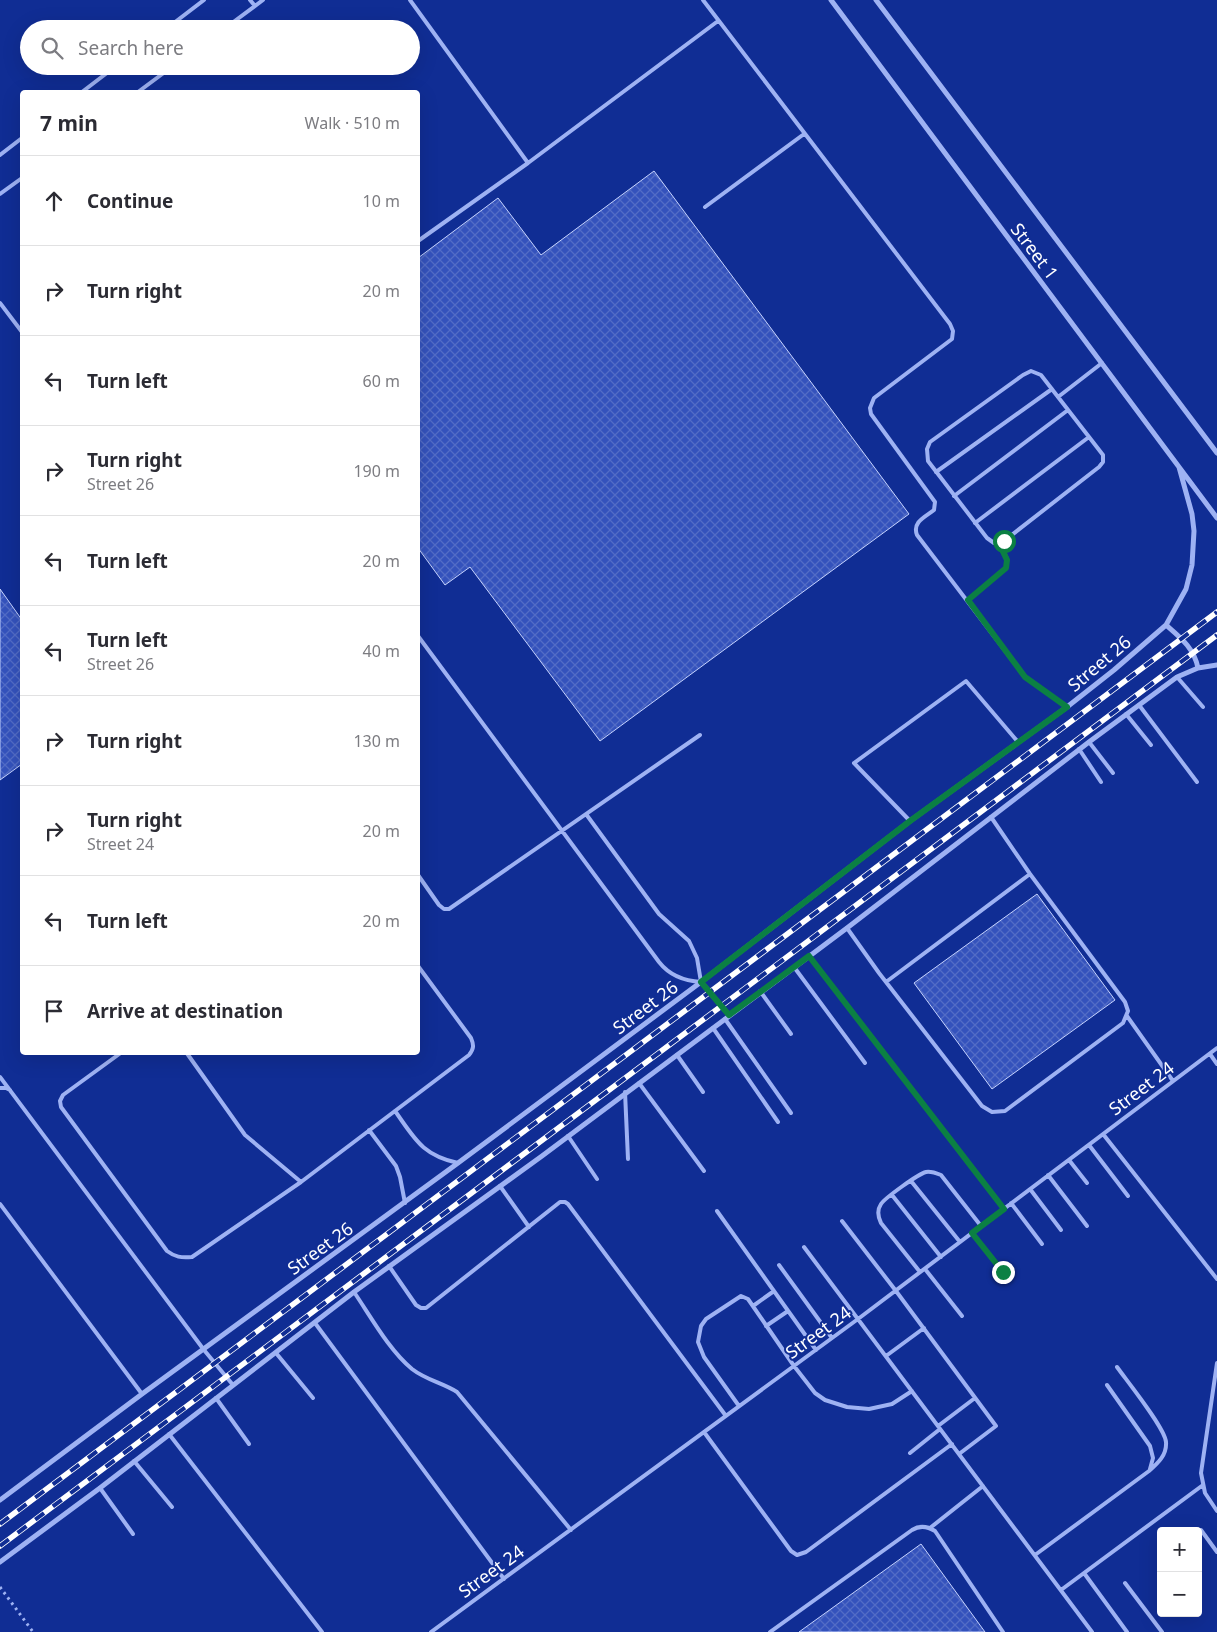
<!DOCTYPE html>
<meta charset="utf-8">
<style>
:root{--surface:#fff;--page:#f7f7f7;--text:#2b2b33;--muted:#7c7c81;--line:#e1e1e2}
body{margin:0;font-family:"Noto Sans",sans-serif;background:var(--page);color:var(--text)}
.controls{position:absolute;right:15px;bottom:15px;display:grid;overflow:hidden;border-radius:5px;box-shadow:0 5px 20px #0002}
.controls button{width:45px;height:45px;display:grid;place-items:center;padding:0;border:0;border-bottom:1px solid var(--line);background:var(--surface);color:var(--text);font:25px sans-serif}
.stop{position:absolute;width:15px;height:15px;margin:-11px;border:4px solid #0b8043;border-radius:50%;background:#fff}
.stop.end{background:#0b8043;border-color:#fff;box-shadow:0 1px 5px #0008}
.list{margin:0;padding:0;list-style:none}
h2{display:flex;justify-content:space-between;align-items:center;height:65px;margin:0;padding:0 20px;font-size:21px}
h2 small{font-size:16px;font-weight:400;color:var(--muted)}
.list li{display:grid;grid-template-columns:32px 1fr auto;gap:15px;align-items:center;box-sizing:border-box;height:90px;padding:0 20px;border-top:1px solid var(--line)}
.list b{display:block;font-size:19px;white-space:nowrap}
.list p{margin:0;font-size:16px;white-space:nowrap;color:var(--muted)}
.list em{font-size:16px;font-style:normal;color:var(--muted)}
.icon{flex:none;width:28px;height:28px;fill:none;stroke:currentColor;stroke-width:2;stroke-linecap:round;stroke-linejoin:round}
.map{position:relative;flex:none;width:1217px;height:1632px;overflow:hidden}
.search{position:absolute;background:var(--surface);box-shadow:0 5px 20px #0002;left:20px;top:20px;width:400px;height:55px;display:flex;align-items:center;gap:12px;box-sizing:border-box;padding:0 18px;border-radius:28px;color:var(--muted);font-size:19px}
.panel{position:absolute;background:var(--surface);box-shadow:0 5px 20px #0002;left:20px;top:90px;width:400px;height:965px;border-radius:5px}
.map>svg:first-child{display:block}
.building{fill:url(#building-cross-hatch);stroke:#c6d3fe}
.lines{fill:none;stroke-linecap:round;stroke-linejoin:round}
.path{stroke:#9eb2f3;stroke-width:3;stroke-dasharray:2.5 4;stroke-linecap:butt}
.lane{stroke:#9eb2f3;stroke-width:4}
.street{stroke:#9eb2f3;stroke-width:5}
.rail-casing{stroke:#fff;stroke-width:5.5}
.rail{stroke:#102d94;stroke-width:4;stroke-dasharray:11;stroke-linecap:butt}
.route{stroke:#0b8043;stroke-width:6}
.labels{text-anchor:middle;dominant-baseline:central;stroke-width:4;stroke-linejoin:round;paint-order:stroke}
.street-label{font-size:18px;fill:#fff;stroke:#102d94}
</style>
<div class="map">
<svg width="1217" height="1632" viewBox="0 0 1217 1632">
<defs>
<pattern id="building-cross-hatch" width="8" height="8" patternUnits="userSpaceOnUse" patternTransform="scale(1.25)"><rect width="8" height="8" fill="#3452bc"/><path d="M0 0l8 8M0 8l8-8" fill="none" stroke="#526cc6"/></pattern>
</defs>
<rect width="100%" height="100%" fill="#102d94"/>
<path class="building" d="M654,171L909,514L600,741L470,567L445,585L418,548V258L498,198L541,255Z
M0,589L22,620V764L0,780Z
M1037,894L1115,1000L992,1089L914,983Z
M921,1544L985,1632H799Z"/>
<g class="lines">
<path class="path" d="M0,1587L33,1632"/>
<path class="lane" d="M250,0L255,6
M410,0L528,163
M703,0L950,324L953,331L952,339L874,398L870,408L871,414L935,502L934,510C925,517 912,522 917,535L1025,677L1067,707
M166,29L204,0
M224,29L263,0
M82,92L116,66
M138,92L173,66
M0,155L22,138
M0,194L22,178
M705,207L804,134
M418,241L528,163L718,21
M0,303L22,332
M1031,371L1041,375L1103,455V462L1099,467L1004,541L994,543L987,538L928,461L927,449L930,442L1023,375Z
M1058,397L1102,363
M936,472L1052,389
M954,496L1068,410
M975,523L1089,437
M968,600L1006,568L1007,559L999,543
M418,636L659,962C670,976 684,981 701,982L697,958L689,941L659,914L586,814
M1177,677L1203,707
M1139,705L1197,782
M1126,714L1151,745
M1089,742L1113,773
M1079,749L1101,782
M910,821L854,763L966,681L1018,742
M418,875L439,905L444,909H449L700,735
M847,928L879,973L982,1106L992,1112L1005,1111L1123,1023L1128,1011L1125,1002L1030,874L991,817
M809,956L1004,1209
M794,967L865,1063
M886,982L1030,874
M760,991L791,1034
M1127,1016L1173,1081
M725,1019L791,1113
M713,1028L778,1122
M122,1052L63,1095L60,1101L61,1107L167,1251C175,1257 181,1258 192,1257L301,1182L469,1055C474,1049 474,1045 471,1038L418,966
M186,1052L245,1135L301,1182
M1210,1054L1217,1064
M677,1055L703,1092
M0,1077L204,1350L233,1385
M639,1083L704,1171
M0,1088H6L10,1090
M625,1092L628,1159
M395,1111C415,1139 422,1155 458,1163
M369,1130L396,1166L400,1177L405,1203
M1103,1134L1217,1279
M568,1136L597,1179
M1089,1145L1128,1196
M1069,1160L1087,1183
M1048,1175L1087,1226
M911,1181L960,1242
M500,1186L529,1227
M1030,1189L1061,1230
M892,1195L941,1257
M1011,1203L1042,1244
M0,1204L142,1394
M717,1211L816,1350
M842,1221L896,1291L996,1426L959,1454
M972,1233L1003,1272
M804,1247L1092,1632
M779,1265L832,1338
M389,1266L416,1305L421,1308H426L560,1202H565L568,1204L726,1416
M925,1269L962,1316
M920,1272L881,1223C878,1217 877,1210 881,1204C885,1198 918,1174 926,1172C931,1171 936,1173 941,1175L981,1226
M354,1292C371,1317 389,1350 412,1369C426,1380 443,1383 457,1392L571,1530
M753,1306L774,1291
M315,1323L504,1579
M766,1326L788,1311
M276,1353L313,1398
M886,1356L924,1328
M1217,1363L1201,1473L1205,1493L1217,1511
M1107,1385L1150,1446L1153,1458L1150,1469
M216,1398L249,1444
M739,1406L704,1357L698,1342L701,1326L706,1319L741,1296L748,1299L794,1366L815,1393L825,1400L847,1407L869,1409L892,1404L912,1391
M938,1426L975,1398
M704,1432L791,1551L797,1555L806,1552L952,1444
M169,1434L322,1632
M910,1453L940,1429
M134,1461L172,1507
M100,1488L133,1534
M930,1528L983,1486
M1201,1530L1217,1552
M1035,1555L1149,1471C1158,1463 1167,1455 1166,1442C1165,1428 1127,1381 1117,1367
M1084,1573L1127,1632
M1125,1583L1162,1632
M1061,1590L1203,1485
M431,1632L858,1319L1217,1048
M770,1632L912,1530C920,1525 927,1526 935,1531L1003,1632"/>
<path class="street" d="M831,0L1217,518
M876,0L1217,453
M1166,625C1181,638 1194,648 1198,668
M701,982L729,1015
M0,1500L142,1394L458,1163L701,982L910,821L1067,707L1114,670L1166,625L1186,589L1192,565L1194,531L1192,514L1179,467
M0,1562L100,1488L354,1292L542,1156L847,928L1089,742L1177,677L1198,668L1217,665"/>
<g class="rail-casing">
<path id="rail" d="M0,1524L1217,612
M0,1546L1217,635"/>
</g>
<use href="#rail" class="rail"/>
</g>
<g class="lines">
<path class="route" d="M1003,1272L972,1233L1004,1209L809,956L729,1015L701,982L910,821L1067,707L1025,677L968,600L1006,568L1007,560L999,543L1004,541"/>
</g>
<g class="labels">
<g class="street-label">
<text transform="translate(1035 251) rotate(53)">Street 1</text>
<text transform="translate(1099 663) rotate(-40)">Street 26</text>
<text transform="translate(645 1007) rotate(-37)">Street 26</text>
<text transform="translate(1141 1088) rotate(-37)">Street 24</text>
<text transform="translate(320 1248) rotate(-36)">Street 26</text>
<text transform="translate(818 1332) rotate(-36)">Street 24</text>
<text transform="translate(491 1571) rotate(-36)">Street 24</text>
</g>
</g>
</svg>
<div class="controls">
<button>+</button>
<button>−</button>
</div>
<div class="stop" style="left:1004px;top:541px"></div>
<div class="stop end" style="left:1003px;top:1272px"></div>
<div class="search"><svg class="icon" aria-label="search" viewBox="0 0 24 24"><circle cx="10" cy="10" r="6"/><path d="M15 15l6 6"/></svg>Search here</div>
<section class="panel">
<h2>7 min<small>Walk · 510 m</small></h2>
<ul class="list">
<li><svg class="icon" aria-label="ahead" viewBox="0 0 24 24"><path d="M12 20V5M6 11l6-6 6 6"/></svg><div><b>Continue</b></div><em>10 m</em></li>
<li><svg class="icon" aria-label="right" viewBox="0 0 24 24"><path d="M7 20v-9h11M14 6l5 5-5 5"/></svg><div><b>Turn right</b></div><em>20 m</em></li>
<li><svg class="icon" aria-label="left" viewBox="0 0 24 24"><path d="M17 20v-9H6M10 6l-5 5 5 5"/></svg><div><b>Turn left</b></div><em>60 m</em></li>
<li><svg class="icon" aria-label="right" viewBox="0 0 24 24"><path d="M7 20v-9h11M14 6l5 5-5 5"/></svg><div><b>Turn right</b><p>Street 26</p></div><em>190 m</em></li>
<li><svg class="icon" aria-label="left" viewBox="0 0 24 24"><path d="M17 20v-9H6M10 6l-5 5 5 5"/></svg><div><b>Turn left</b></div><em>20 m</em></li>
<li><svg class="icon" aria-label="left" viewBox="0 0 24 24"><path d="M17 20v-9H6M10 6l-5 5 5 5"/></svg><div><b>Turn left</b><p>Street 26</p></div><em>40 m</em></li>
<li><svg class="icon" aria-label="right" viewBox="0 0 24 24"><path d="M7 20v-9h11M14 6l5 5-5 5"/></svg><div><b>Turn right</b></div><em>130 m</em></li>
<li><svg class="icon" aria-label="right" viewBox="0 0 24 24"><path d="M7 20v-9h11M14 6l5 5-5 5"/></svg><div><b>Turn right</b><p>Street 24</p></div><em>20 m</em></li>
<li><svg class="icon" aria-label="left" viewBox="0 0 24 24"><path d="M17 20v-9H6M10 6l-5 5 5 5"/></svg><div><b>Turn left</b></div><em>20 m</em></li>
<li><svg class="icon" aria-label="arrive" viewBox="0 0 24 24"><path d="M6 21V4h12l-3 4 3 4H6"/></svg><div><b>Arrive at destination</b></div></li>
</ul>
</section>
</div>
